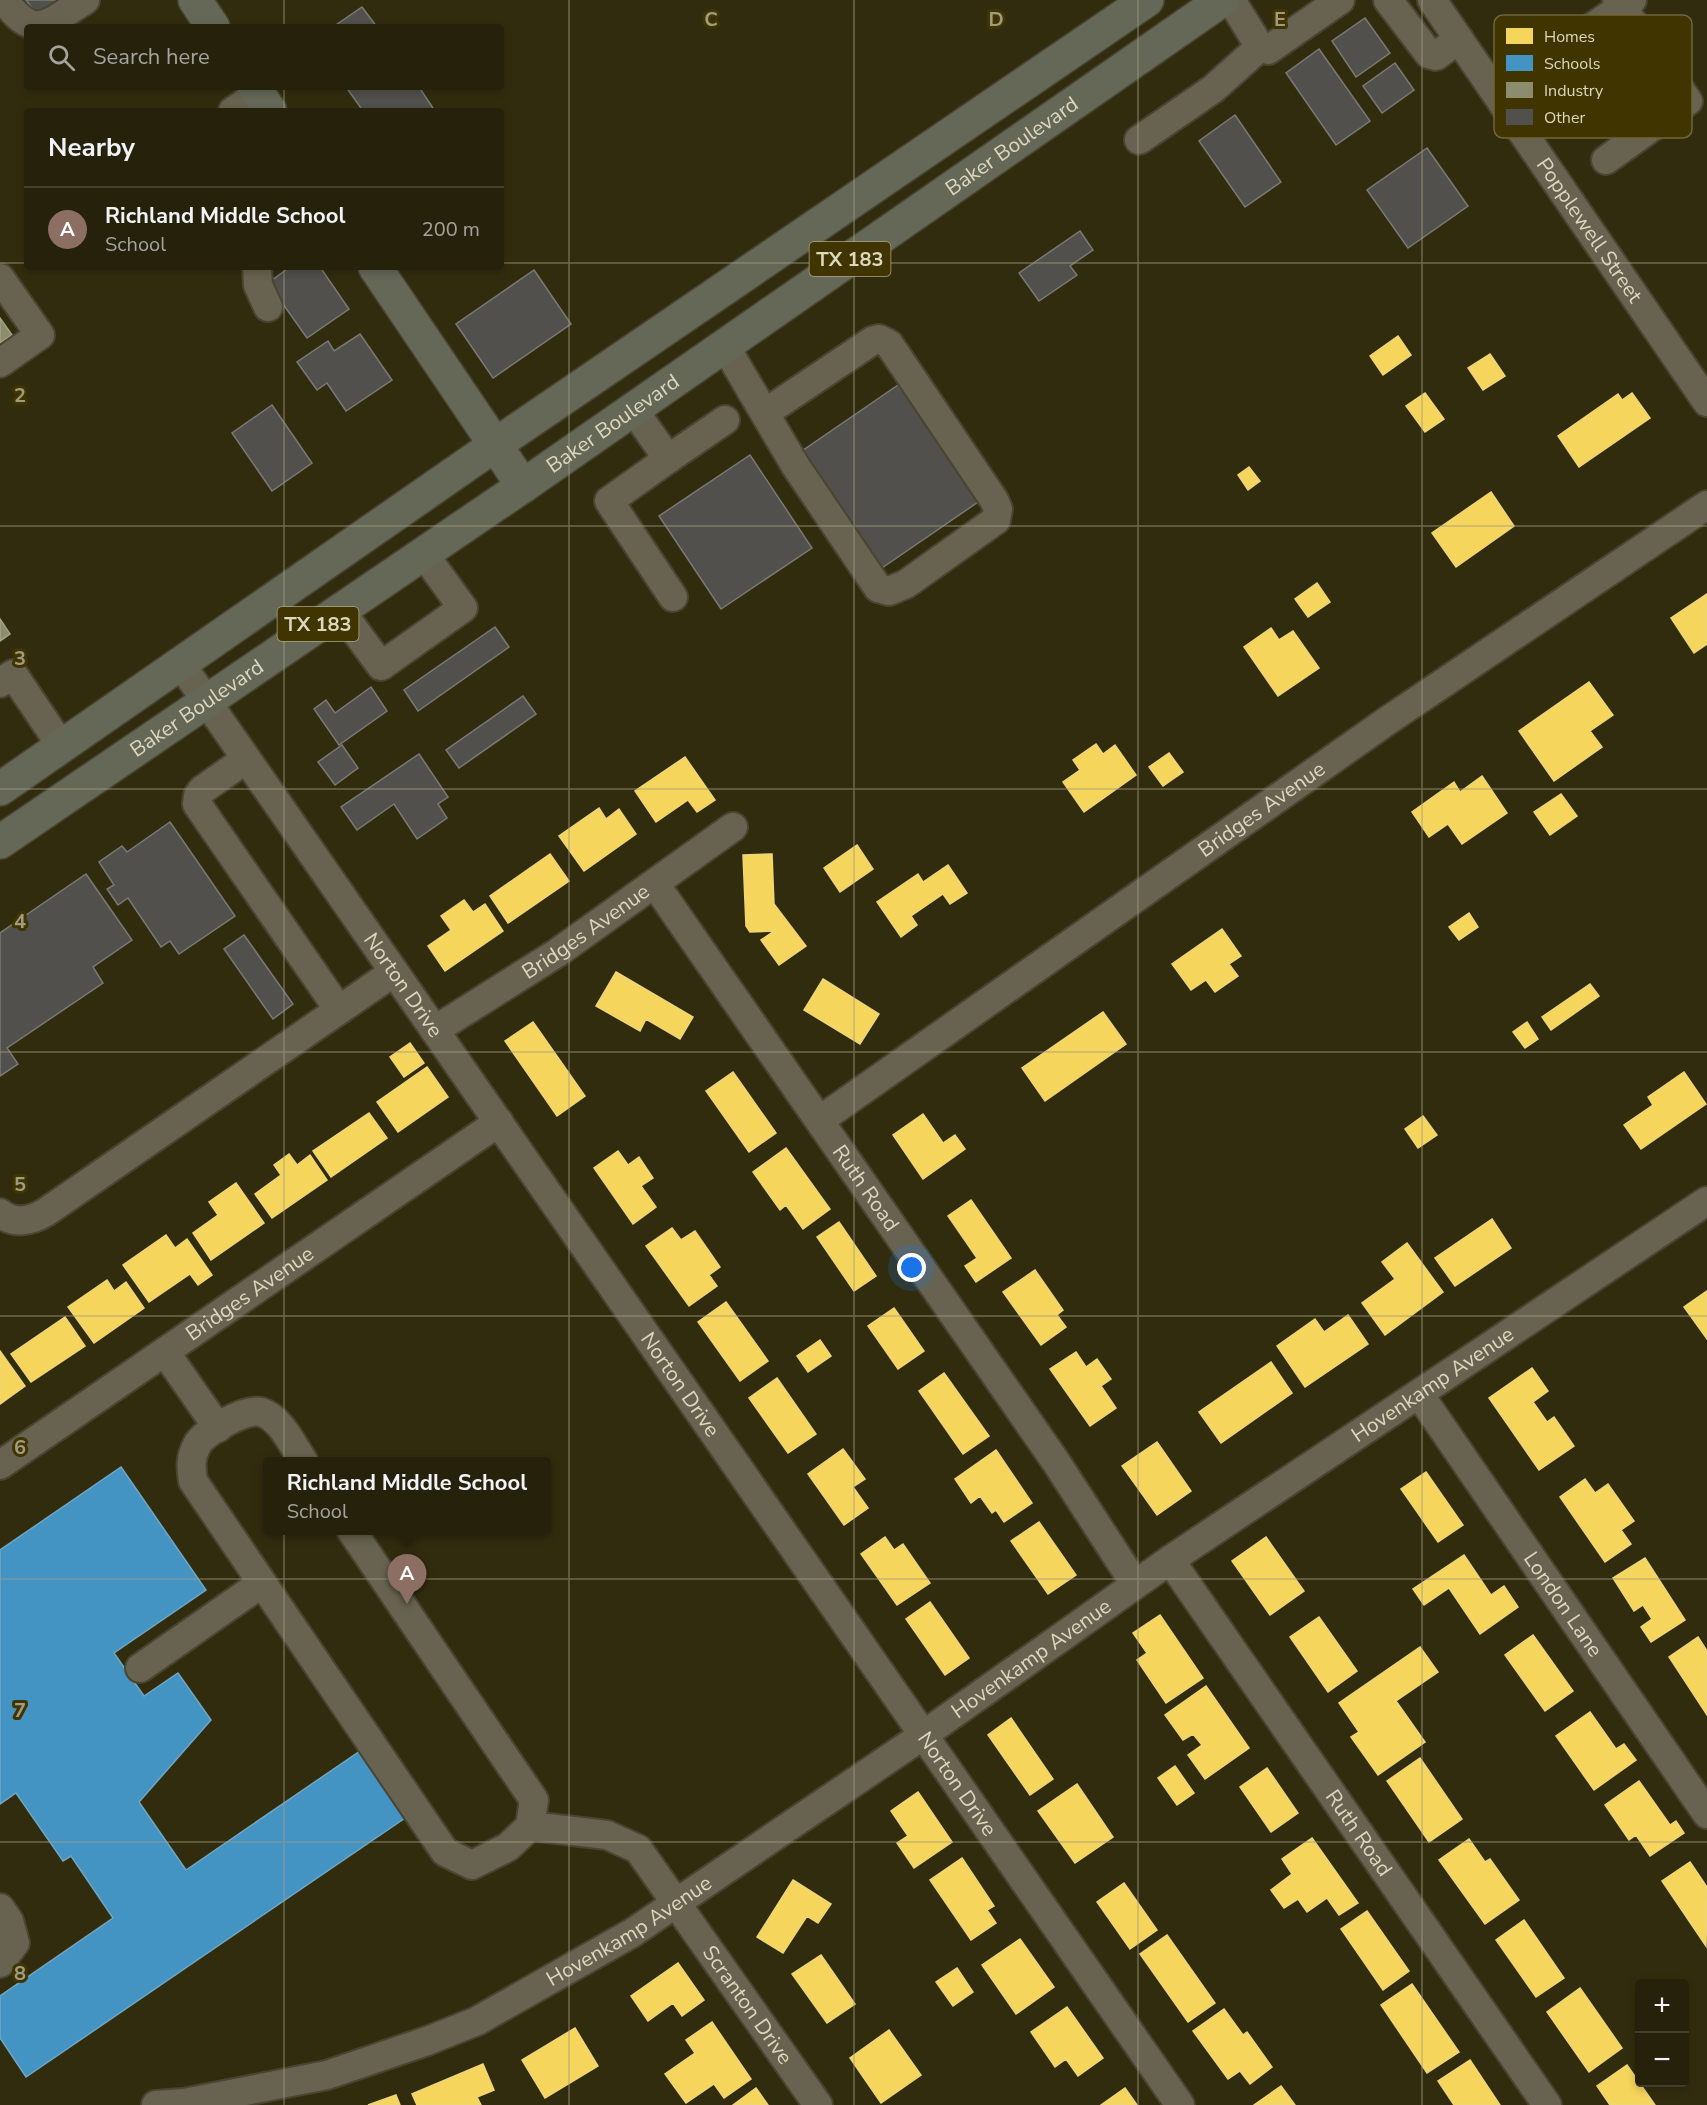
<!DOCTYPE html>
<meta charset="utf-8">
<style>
:root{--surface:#26210b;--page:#2e2914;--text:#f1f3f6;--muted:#a4a39d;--line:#423e2c;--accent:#a19b81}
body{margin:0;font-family:"Nunito Sans",sans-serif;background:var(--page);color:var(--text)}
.controls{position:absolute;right:18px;bottom:18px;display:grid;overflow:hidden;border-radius:6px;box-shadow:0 3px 9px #0003}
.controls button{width:54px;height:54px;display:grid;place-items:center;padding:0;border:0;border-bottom:2px solid var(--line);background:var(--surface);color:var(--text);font:30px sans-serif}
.you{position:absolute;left:912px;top:1268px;width:21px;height:21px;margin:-15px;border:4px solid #fff;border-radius:50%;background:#1a73e8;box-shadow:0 0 0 9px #1a73e833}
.badge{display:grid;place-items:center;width:39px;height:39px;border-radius:50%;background:var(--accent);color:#fff;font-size:20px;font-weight:700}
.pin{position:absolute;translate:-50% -50px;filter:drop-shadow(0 2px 3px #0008)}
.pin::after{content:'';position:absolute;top:32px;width:21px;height:18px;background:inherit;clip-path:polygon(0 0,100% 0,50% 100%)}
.popup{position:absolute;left:263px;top:1457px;width:288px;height:78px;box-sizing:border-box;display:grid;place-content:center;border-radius:6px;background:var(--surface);filter:drop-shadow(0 2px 4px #0005);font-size:20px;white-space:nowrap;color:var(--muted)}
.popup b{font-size:22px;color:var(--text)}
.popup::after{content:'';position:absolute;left:50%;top:100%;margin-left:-12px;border:12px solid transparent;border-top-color:var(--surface)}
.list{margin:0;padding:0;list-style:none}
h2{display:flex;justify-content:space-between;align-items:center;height:78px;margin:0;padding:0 24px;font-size:26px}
h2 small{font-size:20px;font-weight:400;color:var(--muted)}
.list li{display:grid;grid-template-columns:39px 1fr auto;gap:18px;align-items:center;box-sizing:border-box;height:84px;padding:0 24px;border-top:2px solid var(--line)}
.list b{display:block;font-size:22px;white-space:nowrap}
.list p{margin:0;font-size:20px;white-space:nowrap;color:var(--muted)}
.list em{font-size:20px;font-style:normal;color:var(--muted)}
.icon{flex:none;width:33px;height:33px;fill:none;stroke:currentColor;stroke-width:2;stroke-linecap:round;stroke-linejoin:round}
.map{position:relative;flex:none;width:1707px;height:2105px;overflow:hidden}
.search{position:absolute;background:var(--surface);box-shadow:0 3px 9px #0003;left:24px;top:24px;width:480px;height:66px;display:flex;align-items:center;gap:15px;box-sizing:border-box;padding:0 21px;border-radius:6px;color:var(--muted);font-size:22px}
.panel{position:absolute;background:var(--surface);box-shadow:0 3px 9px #0003;left:24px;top:108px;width:480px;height:162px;border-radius:6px}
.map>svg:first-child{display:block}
.homes{fill:#f6d55c;stroke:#eed679;stroke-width:1.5}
.schools{fill:#4393c3;stroke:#71a7c2;stroke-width:1.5}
.industry{fill:#8c8c6e;stroke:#a4a286;stroke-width:1.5}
.building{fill:#52504c;stroke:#7a7975;stroke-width:1.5}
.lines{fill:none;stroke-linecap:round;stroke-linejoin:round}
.minor-casing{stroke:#494531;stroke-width:32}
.major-casing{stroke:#494531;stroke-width:36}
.minor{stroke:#686350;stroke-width:28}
.major{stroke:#656857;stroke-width:33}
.grid{fill:none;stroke:#a19b81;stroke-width:1.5;stroke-opacity:0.55}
.labels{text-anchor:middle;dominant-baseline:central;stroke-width:6;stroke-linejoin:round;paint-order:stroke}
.shield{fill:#403501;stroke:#aea685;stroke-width:1.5}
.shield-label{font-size:20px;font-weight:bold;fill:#ddd7be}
.street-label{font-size:21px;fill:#ddd7be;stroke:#403501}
.key{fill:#403501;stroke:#6f663a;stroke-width:1.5}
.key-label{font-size:16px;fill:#ddd7be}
.grid-label{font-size:20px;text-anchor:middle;font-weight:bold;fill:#a19b81;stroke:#403501;stroke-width:6;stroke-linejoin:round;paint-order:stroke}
</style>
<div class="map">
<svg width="1707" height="2105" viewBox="0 0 1707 2105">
<rect width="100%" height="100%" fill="#322c0f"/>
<path class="homes" d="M1398,336L1411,355L1383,375L1370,356Z
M1490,354L1505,376L1483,390L1468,368Z
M1425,393L1444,419L1425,432L1406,406Z
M1632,393L1650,418L1579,467L1558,436L1618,394L1622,400Z
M1249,467L1260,481L1248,490L1238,475Z
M1491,492L1514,526L1456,567L1432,533Z
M1317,583L1330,602L1308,617L1295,599Z
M1707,594V644L1694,653L1671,618Z
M1271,628L1279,640L1293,631L1319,668L1278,696L1244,647Z
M1589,682L1613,715L1590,731L1602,747L1554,781L1519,731Z
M1096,744L1103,754L1115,745L1136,775L1084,812L1063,782L1080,770L1073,760Z
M1169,753L1183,772L1163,786L1149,767Z
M685,757L715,800L697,812L688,800L656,822L635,791Z
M1482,776L1507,813L1462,844L1448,824L1429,837L1412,812L1454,782L1460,792Z
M1561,794L1577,816L1550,835L1534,812Z
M599,808L606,819L619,809L636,834L584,871L559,836Z
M857,845L873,869L840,892L824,868Z
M550,854L569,881L508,923L490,896Z
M772,854L774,904L806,946L779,965L761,940L774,931L750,932L746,926L743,855Z
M948,865L967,893L950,904L943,894L911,916L917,925L901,937L877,902L918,874L923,882Z
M464,900L473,912L485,904L503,931L445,971L428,946L451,930L441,916Z
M1469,913L1478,927L1459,940L1449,927Z
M1222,929L1241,956L1229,964L1238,976L1215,992L1206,980L1191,990L1172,964Z
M616,972L693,1017L680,1039L646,1019L640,1031L596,1006Z
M823,979L879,1014L860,1044L804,1010Z
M1590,984L1599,996L1551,1030L1542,1017Z
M1103,1012L1126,1044L1045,1101L1022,1068Z
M533,1022L585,1096L557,1116L505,1041Z
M1527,1022L1538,1039L1525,1048L1513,1032Z
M410,1043L424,1063L404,1077L390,1057Z
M427,1067L448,1097L398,1132L377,1102Z
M733,1072L776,1133L749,1152L706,1091Z
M1684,1072L1706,1104L1641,1149L1624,1125L1653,1105L1648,1097Z
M369,1113L387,1138L331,1177L313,1151Z
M923,1114L943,1143L955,1135L965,1149L923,1179L893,1135Z
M1423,1116L1437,1135L1418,1148L1405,1129Z
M786,1148L830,1209L803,1229L786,1205L780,1210L753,1172Z
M618,1151L628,1165L639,1157L653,1178L641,1186L656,1207L633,1224L594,1168Z
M289,1154L297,1165L310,1155L327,1180L272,1218L255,1194L281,1175L274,1165Z
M236,1183L264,1223L211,1260L193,1233L218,1215L209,1202Z
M971,1200L1011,1258L976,1282L965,1266L977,1258L948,1216Z
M1492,1219L1511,1248L1455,1286L1435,1258Z
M839,1222L876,1276L854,1291L817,1237Z
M672,1228L681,1240L695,1231L720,1267L709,1275L717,1286L689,1306L646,1246Z
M166,1235L175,1248L187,1239L212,1275L198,1285L190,1274L149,1302L123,1265Z
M1407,1243L1443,1292L1385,1335L1362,1303L1395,1279L1382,1262Z
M1035,1270L1063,1310L1057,1315L1066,1327L1041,1345L1003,1292Z
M107,1280L114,1291L126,1282L144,1308L94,1343L68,1307Z
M1707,1291V1339L1684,1307Z
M726,1302L768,1361L740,1381L698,1322Z
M894,1308L924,1351L898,1369L868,1326Z
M1348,1315L1368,1344L1305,1387L1277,1346L1315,1319L1324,1332Z
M65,1317L85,1346L31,1382L11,1354Z
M820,1340L831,1356L808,1372L797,1356Z
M0,1351L25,1386L0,1404Z
M1076,1352L1086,1367L1097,1359L1111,1379L1101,1386L1116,1408L1090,1426L1050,1369Z
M1271,1362L1292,1393L1221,1443L1199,1412Z
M1532,1368L1548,1391L1533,1402L1547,1422L1554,1417L1574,1446L1539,1470L1489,1398Z
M944,1373L989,1436L963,1454L919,1391Z
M777,1378L816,1434L788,1453L749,1398Z
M1157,1442L1191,1491L1157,1515L1122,1466Z
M843,1449L865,1479L853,1487L868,1508L844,1525L808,1474Z
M996,1450L1032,1503L1004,1522L996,1510L992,1513L980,1496L971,1503L955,1479Z
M1426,1472L1463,1525L1438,1542L1401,1489Z
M1585,1479L1595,1493L1608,1484L1634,1521L1621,1530L1631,1544L1605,1562L1560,1497Z
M1039,1522L1076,1575L1048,1594L1011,1541Z
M885,1537L894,1550L903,1544L930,1583L897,1605L861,1554Z
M1266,1537L1304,1591L1270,1615L1232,1561Z
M1464,1555L1491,1595L1504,1586L1518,1607L1480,1634L1449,1588L1424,1605L1413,1589Z
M1645,1558L1685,1620L1651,1642L1641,1627L1652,1619L1643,1605L1634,1611L1613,1578Z
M930,1602L969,1658L945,1675L906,1619Z
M1160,1615L1203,1678L1166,1703L1137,1660L1147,1653L1133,1633Z
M1319,1617L1357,1671L1328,1692L1290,1637Z
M1533,1635L1573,1691L1545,1711L1505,1655Z
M1698,1637L1707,1651V1715L1669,1657Z
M1420,1647L1438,1672L1396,1701L1425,1742L1378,1775L1351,1737L1359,1732L1339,1703Z
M1206,1686L1249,1748L1205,1779L1188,1755L1202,1745L1193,1734L1183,1740L1165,1715Z
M1590,1712L1616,1749L1624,1744L1636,1760L1594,1790L1556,1736Z
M1011,1718L1053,1779L1030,1795L988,1735Z
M1420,1758L1462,1819L1429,1842L1387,1781Z
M1175,1766L1194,1793L1177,1805L1158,1778Z
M1267,1768L1298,1813L1271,1832L1240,1787Z
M1639,1781L1670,1825L1676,1821L1684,1833L1650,1856L1636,1835L1629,1840L1605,1805Z
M1077,1784L1113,1837L1075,1863L1038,1811Z
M918,1792L952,1842L914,1868L897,1843L908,1836L891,1811Z
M1312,1838L1358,1903L1339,1915L1327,1898L1307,1912L1298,1899L1284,1908L1271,1890L1292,1874L1282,1859Z
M1469,1839L1485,1862L1490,1859L1519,1900L1485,1924L1439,1860Z
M962,1858L994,1906L987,1910L996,1923L971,1940L930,1880Z
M1690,1862L1707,1887L1706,1946L1662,1881Z
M793,1880L831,1904L818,1923L807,1916L783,1953L757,1937Z
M1124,1883L1157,1930L1130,1949L1097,1902Z
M1367,1911L1409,1971L1383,1990L1341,1929Z
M1524,1920L1564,1978L1536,1997L1496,1940Z
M1167,1935L1215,2003L1188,2022L1140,1954Z
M1020,1939L1054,1987L1016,2014L982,1965Z
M821,1955L855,2004L827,2023L792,1974Z
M678,1963L704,2000L682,2016L673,2003L648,2021L631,1996Z
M957,1968L973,1992L953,2006L936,1982Z
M1412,1984L1459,2052L1427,2073L1381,2005Z
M1580,1988L1622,2048L1589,2072L1547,2012Z
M1067,2007L1103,2058L1078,2076L1066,2059L1055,2067L1031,2032Z
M1224,2009L1243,2035L1247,2032L1272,2067L1250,2084L1240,2071L1228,2079L1193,2031Z
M712,2022L751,2079L724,2098L714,2084L686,2103L665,2074L695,2053L686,2040Z
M575,2028L598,2066L545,2098L522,2060Z
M889,2030L921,2075L881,2103L850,2058Z
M1470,2060L1500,2105H1454L1438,2081Z
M483,2064L494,2090L477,2097L481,2105H417L412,2094Z
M1627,2065L1655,2105H1610L1597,2086Z
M1281,2086L1295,2105H1254Z
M756,2088L768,2105H733Z
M1125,2088L1137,2105H1101Z
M396,2095L400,2105H368Z"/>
<path class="schools" d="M121,1467L206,1590L114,1653L144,1696L178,1673L211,1720L139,1802L186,1870L360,1751L405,1818L26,2077L0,2038V1996L113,1918L71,1856L63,1861L16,1793L0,1804V1550Z"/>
<path class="industry" d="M0,318L12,335L0,343Z
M0,619L10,634L0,641Z"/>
<path class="building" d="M26,0H79L44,24Z
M362,7L377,27H333Z
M1365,18L1390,53L1356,77L1332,41Z
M1319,49L1370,121L1336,145L1286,73Z
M1395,63L1414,90L1382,113L1363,86Z
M346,87H419L435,111H363Z
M1235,115L1281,182L1245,207L1199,141Z
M1427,148L1468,206L1408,248L1367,190Z
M1080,231L1093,250L1070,266L1077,275L1039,301L1019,273Z
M290,267H320L349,309L307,338L268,283Z
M534,270L571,324L493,378L456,324Z
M360,334L392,380L346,411L327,383L317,390L297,362L328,341L334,351Z
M901,383L981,500L879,570L799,453Z
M272,405L312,463L272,491L232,433Z
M750,455L812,548L721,609L659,516Z
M495,627L509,647L418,711L404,690Z
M371,687L387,711L339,745L314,709L326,700L335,713Z
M523,696L536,714L459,768L446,750Z
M342,745L358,768L335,785L318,762Z
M419,754L448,797L438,804L447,818L417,839L394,804L357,830L341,807Z
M170,822L235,916L179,954L170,941L161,947L128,898L118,905L107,889L114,885L99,862L122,846L127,852Z
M86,874L132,940L93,967L103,983L7,1048L18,1064L0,1076V933Z
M244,935L293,1004L273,1019L224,949Z"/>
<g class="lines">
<g class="minor-casing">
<g id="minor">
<path d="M4,0C36,43 48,23 85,0"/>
<path d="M1231,0L1260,47L1268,50L1340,0"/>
<path d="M1388,0L1429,54L1436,56L1459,39"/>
<path id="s1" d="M1432,0L1707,402"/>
<path d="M1496,93L1632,0"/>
<path d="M233,111L258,94"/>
<path d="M1139,140L1213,89L1260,47"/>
<path d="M1606,160L1688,101L1617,0"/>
<path d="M257,267L258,285L268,307"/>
<path d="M0,278L40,335L0,363"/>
<path d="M725,346L795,465L878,588L889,591L906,584L996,520L998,509L994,500L889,344L879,339L872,341L765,413"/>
<path d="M633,409L668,459L609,501L673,597"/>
<path d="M668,459L725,420"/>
<path d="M340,610L381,666L463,608L423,553"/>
<path id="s2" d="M180,663L1180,2105"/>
<path d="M0,683L13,674L62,747"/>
<path d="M246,759L202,790L198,796L197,804L339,1010L394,972"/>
<path id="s3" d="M655,884L1056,1462L1135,1584"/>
<path id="s4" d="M435,1030L557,953L733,827"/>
<path id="s5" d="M820,1120L1387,721L1707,505"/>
<path d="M0,1213C14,1225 31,1221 46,1212L339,1010"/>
<path d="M165,1352L218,1428"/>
<path id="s6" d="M1419,1394L1707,1814"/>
<path d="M304,1462C293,1446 281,1418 261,1412C245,1408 204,1432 197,1445C190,1458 191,1467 193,1481L445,1852L472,1865L508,1847L530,1826L534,1800L351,1530"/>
<path id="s7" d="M0,1465L499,1122"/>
<path id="s8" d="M1170,1560L1547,2105"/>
<path d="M140,1668L262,1583"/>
<path id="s9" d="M530,1826L607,1835L638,1849L818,2105"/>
<path d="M0,1908L9,1921L15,1943L0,1963"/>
<path id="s10" d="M156,2105L184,2103L327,2075L427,2041L477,2021L632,1933L922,1736L1170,1560L1707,1201"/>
</g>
</g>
<g class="major-casing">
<g id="major">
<path d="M195,0L213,27"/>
<path d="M254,87L270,111"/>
<path d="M375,267L523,486"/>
<path d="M0,789L495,445L1147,0"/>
<path id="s11" d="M0,842L523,486L1222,0"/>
</g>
</g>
<use href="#minor" class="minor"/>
<use href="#major" class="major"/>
</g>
<path class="grid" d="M284,0V27M569,0V2105M854,0V2105M1138,0V2105M1422,0V2105M284,87V111M0,263H27M501,263H1707M284,267V2105M0,526H1707M0,789H1707M0,1052H1707M0,1316H1707M0,1579H1707M0,1842H1707"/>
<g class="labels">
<g class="shield">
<rect x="809.5" y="242" width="81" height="34" rx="4.5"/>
<rect x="277.5" y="607" width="81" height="34" rx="4.5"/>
</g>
<g class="shield-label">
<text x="850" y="259">TX 183</text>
<text x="318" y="624">TX 183</text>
</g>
<g class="street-label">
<text stroke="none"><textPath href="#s11" startOffset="1228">Baker Boulevard</textPath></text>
<text stroke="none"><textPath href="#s1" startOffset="279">Popplewell Street</textPath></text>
<text stroke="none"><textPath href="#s11" startOffset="742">Baker Boulevard</textPath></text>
<text stroke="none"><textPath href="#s11" startOffset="238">Baker Boulevard</textPath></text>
<text stroke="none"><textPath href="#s5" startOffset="540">Bridges Avenue</textPath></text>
<text stroke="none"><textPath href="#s4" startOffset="180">Bridges Avenue</textPath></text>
<text stroke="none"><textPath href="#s2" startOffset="392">Norton Drive</textPath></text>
<text stroke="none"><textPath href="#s3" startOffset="370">Ruth Road</textPath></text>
<text stroke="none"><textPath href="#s7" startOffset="303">Bridges Avenue</textPath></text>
<text stroke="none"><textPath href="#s2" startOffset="878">Norton Drive</textPath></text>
<text stroke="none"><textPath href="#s10" startOffset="1482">Hovenkamp Avenue</textPath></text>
<text stroke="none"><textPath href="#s6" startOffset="255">London Lane</textPath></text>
<text stroke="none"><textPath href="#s10" startOffset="996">Hovenkamp Avenue</textPath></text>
<text stroke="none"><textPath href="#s2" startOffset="1364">Norton Drive</textPath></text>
<text stroke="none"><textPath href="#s8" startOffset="332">Ruth Road</textPath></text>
<text stroke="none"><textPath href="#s10" startOffset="510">Hovenkamp Avenue</textPath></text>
<text stroke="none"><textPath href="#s9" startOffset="302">Scranton Drive</textPath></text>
</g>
</g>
<rect x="1494" y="15" width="198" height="123" rx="9" class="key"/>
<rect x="1506" y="28" width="27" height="16" fill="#f6d55c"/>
<rect x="1506" y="55" width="27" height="16" fill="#4393c3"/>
<rect x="1506" y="82" width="27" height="16" fill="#8c8c6e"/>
<rect x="1506" y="109" width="27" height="16" fill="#52504c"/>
<g class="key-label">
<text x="1544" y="42">Homes</text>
<text x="1544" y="69">Schools</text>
<text x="1544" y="96">Industry</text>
<text x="1544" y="123">Other</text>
</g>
<g class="grid-label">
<text x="711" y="26">C</text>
<text x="996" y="26">D</text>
<text x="1280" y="26">E</text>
<text x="20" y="402">2</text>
<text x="20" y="665">3</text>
<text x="20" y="928">4</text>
<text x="20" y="1191">5</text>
<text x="20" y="1454">6</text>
<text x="20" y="1717">7</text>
<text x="20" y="1980">8</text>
</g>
</svg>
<div class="controls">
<button>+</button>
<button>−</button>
</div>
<div class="you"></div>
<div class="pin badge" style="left:407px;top:1604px;background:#8d6e63">A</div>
<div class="popup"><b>Richland Middle School</b>School</div>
<div class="search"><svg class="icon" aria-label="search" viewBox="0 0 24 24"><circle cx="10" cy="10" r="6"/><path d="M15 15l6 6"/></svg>Search here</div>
<section class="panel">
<h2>Nearby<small></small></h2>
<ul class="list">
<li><span class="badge" style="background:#8d6e63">A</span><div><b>Richland Middle School</b><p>School</p></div><em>200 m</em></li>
</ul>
</section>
</div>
